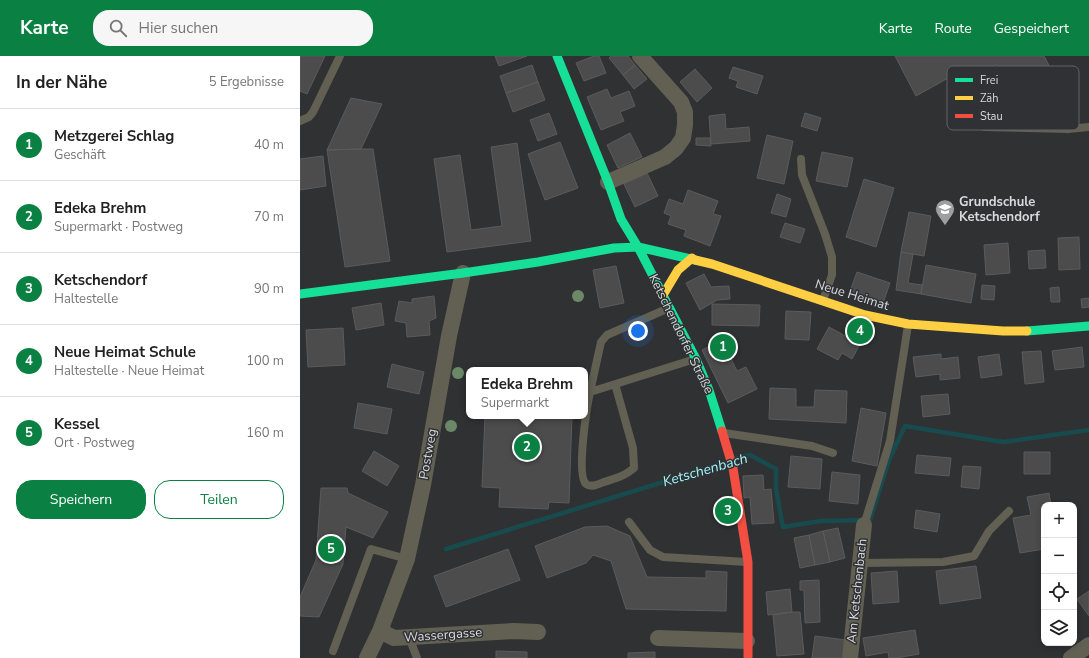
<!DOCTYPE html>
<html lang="de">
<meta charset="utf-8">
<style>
:root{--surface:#fff;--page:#f6f6f6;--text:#222;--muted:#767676;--line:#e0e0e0;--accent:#0b8043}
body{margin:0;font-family:"Nunito Sans",sans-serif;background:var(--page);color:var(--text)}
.controls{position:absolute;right:12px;bottom:12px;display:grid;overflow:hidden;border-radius:8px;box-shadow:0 2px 6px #0003}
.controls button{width:36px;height:36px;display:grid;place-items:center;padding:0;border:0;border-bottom:1px solid var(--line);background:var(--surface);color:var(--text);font:20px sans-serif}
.you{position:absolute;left:338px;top:275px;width:14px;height:14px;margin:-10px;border:3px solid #fff;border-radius:50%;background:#1a73e8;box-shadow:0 0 0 6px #1a73e833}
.badge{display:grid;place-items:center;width:26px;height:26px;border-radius:50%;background:var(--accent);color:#fff;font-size:13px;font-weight:700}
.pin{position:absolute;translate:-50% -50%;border:2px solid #fff;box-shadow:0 1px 4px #0006}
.popup{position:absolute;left:166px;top:311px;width:122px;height:52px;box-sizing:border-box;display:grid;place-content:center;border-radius:8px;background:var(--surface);filter:drop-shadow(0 1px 3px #0005);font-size:13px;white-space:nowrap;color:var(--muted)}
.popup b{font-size:15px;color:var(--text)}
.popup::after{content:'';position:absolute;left:50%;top:100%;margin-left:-8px;border:8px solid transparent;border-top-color:var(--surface)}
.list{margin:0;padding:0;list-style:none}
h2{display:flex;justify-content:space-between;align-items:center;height:52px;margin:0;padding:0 16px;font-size:17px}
h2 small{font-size:13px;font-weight:400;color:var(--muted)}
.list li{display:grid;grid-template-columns:26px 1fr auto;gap:12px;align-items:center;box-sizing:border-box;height:72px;padding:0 16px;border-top:1px solid var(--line)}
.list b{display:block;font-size:15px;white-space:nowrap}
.list p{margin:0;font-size:13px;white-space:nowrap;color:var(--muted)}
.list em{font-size:13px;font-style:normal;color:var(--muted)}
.actions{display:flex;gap:8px;padding:12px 16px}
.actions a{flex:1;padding:9px 0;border:1px solid var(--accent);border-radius:16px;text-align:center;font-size:14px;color:var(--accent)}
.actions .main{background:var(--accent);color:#fff}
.icon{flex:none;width:22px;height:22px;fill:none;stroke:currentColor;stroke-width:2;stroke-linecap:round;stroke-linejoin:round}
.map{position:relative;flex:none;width:789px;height:602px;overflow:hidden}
header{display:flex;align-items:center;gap:24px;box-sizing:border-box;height:56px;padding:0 20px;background:var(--accent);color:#fff}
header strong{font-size:19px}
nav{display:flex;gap:22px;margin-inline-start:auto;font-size:14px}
.search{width:280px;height:36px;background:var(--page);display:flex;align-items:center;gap:10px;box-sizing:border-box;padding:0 14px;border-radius:16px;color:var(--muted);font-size:15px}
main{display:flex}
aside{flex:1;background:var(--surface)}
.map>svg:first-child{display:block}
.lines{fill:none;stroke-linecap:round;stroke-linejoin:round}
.stream{stroke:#184b4e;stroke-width:4.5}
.building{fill:#4d4c4c;stroke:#5b5b5b}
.lane{stroke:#625f53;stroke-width:8}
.street{stroke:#625f53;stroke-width:16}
.fast{stroke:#16e098;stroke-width:9}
.slow{stroke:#ffcf43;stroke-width:9}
.jam{stroke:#f24e42;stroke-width:9}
.tree{fill:#6b8968}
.labels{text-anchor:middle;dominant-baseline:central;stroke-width:3;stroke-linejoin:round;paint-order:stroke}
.poi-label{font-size:13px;font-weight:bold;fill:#d9dadc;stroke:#2f3134;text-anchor:start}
.street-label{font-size:13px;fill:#d9dadc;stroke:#2f3134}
.water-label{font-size:14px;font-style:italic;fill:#a2f5fa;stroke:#2f3134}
.key{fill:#2f3134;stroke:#626466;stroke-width:1}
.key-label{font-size:11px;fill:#d9dadc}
</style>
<header>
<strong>Karte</strong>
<div class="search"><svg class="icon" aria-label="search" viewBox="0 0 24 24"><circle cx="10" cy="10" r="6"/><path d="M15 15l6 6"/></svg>Hier suchen</div>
<nav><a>Karte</a><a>Route</a><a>Gespeichert</a></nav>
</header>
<main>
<aside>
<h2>In der Nähe<small>5 Ergebnisse</small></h2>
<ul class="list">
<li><span class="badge">1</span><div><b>Metzgerei Schlag</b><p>Geschäft</p></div><em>40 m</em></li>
<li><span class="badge">2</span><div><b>Edeka Brehm</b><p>Supermarkt · Postweg</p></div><em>70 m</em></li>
<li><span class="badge">3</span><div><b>Ketschendorf</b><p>Haltestelle</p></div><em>90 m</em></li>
<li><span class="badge">4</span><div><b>Neue Heimat Schule</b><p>Haltestelle · Neue Heimat</p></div><em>100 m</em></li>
<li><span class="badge">5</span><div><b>Kessel</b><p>Ort · Postweg</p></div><em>160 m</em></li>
</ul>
<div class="actions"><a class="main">Speichern</a><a>Teilen</a></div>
</aside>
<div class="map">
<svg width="789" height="602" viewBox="0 0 789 602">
<rect width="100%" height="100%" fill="#303133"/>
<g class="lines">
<path class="stream" d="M435,403L450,399L476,413V433L483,471L521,465L570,464L589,404L605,370L703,386L789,374
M146,493L425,407"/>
</g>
<path class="building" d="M0,0H25L7,38L0,35Z
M195,0H227L199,10Z
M294,0H299L306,17L284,25L276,7Z
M311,0H328L335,9L323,19L309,2Z
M595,0H744L759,28L740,38L726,16L707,26L696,8L671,21L666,12L616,40Z
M232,9L238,26L206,37L200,20Z
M335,9L347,23L334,33L323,19Z
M433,11L463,20L457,38L436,31L438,25L429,22Z
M395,13L412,32L397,46L380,26Z
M238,26L245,44L213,56L206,37Z
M307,33L311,42L329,35L335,50L320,56L324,65L301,74L287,41Z
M51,42L82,48L61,93L27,94Z
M249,57L257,78L238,85L230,64Z
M505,57L521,62L517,75L501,70Z
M425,58L426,73L449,71L450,85L411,88L409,60Z
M330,77L342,101L318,112L307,89Z
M467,79L493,85L484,128L457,122Z
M396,82H410L411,90L396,89Z
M260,86L278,132L245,144L228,98Z
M217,87L231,185L147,196L134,103L160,99L171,174L202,170L191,91Z
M61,93H73L90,205L45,211L27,94Z
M522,96L553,102L547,131L516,125Z
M23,100L26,130L0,134V103Z
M347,117L358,140L335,151L324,128Z
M564,123L594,132L576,191L546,181Z
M388,134L418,145L413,158L421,160L410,190L384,180L386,174L368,168L371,160L364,157L369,143L383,148Z
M477,138L491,143L486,161L471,157Z
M609,156L631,160L624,200L601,196Z
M485,167L505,173L500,187L480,181Z
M779,181L780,213L759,214L758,182Z
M708,187L710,217L686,219L684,189Z
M745,194L746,212L729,213L728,195Z
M601,196L613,198L608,227L622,229L621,238L596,234Z
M626,209L676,218L671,247L621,238Z
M316,210L324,247L300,252L293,214Z
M557,216L590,227L582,250L549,238Z
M404,218L411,231L429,230L430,243L417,244L400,254L386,227Z
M682,229L695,230L694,244L681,243Z
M759,231L760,246H751L750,232Z
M134,240L136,262L129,265L130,279L107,281L106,267L95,265L99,245L112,247V243Z
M789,242V251L782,252L781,243Z
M81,247L84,269L56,274L52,252Z
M412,248L460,249L459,270L412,269Z
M486,255L511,256L509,284L485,283Z
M529,271L560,288L552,303L542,297L538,304L517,293Z
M43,272L45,309L8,311L6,274Z
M422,284L437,315L446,311L457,333L428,347L402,294Z
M782,291L784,311L755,314L752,295Z
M741,295L744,326L725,328L722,296Z
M641,298V303L658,301L660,322L640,324V318L616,321L613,301Z
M699,298L702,319L681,322L678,301Z
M92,308L124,316L119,338L87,331Z
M470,332L496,333V351H514L515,334L547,335L546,367L469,363Z
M648,338L650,358L623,361L621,340Z
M58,347L92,353L87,378L54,372Z
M561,352L586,357L577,410L552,405Z
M185,360H272L269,447L249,446L248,453L199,451L200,432L182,431Z
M74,395L99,410L87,430L62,415Z
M724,396H750V418H724Z
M617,399L651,402L649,420L615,417Z
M491,400L522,403L520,433L488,431Z
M663,410L681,411L679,433L661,431Z
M532,416L560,419L558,448L529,445Z
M463,419L464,434L471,433L474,467L452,468L450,441L444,442L443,420Z
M21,432H47L48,437L88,456L73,482L46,471L43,508L19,561L0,560V541L16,504Z
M749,437L751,449H744V493L720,497L713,462L731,459L727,441Z
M616,454L640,458L637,476L614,472Z
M307,470L330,480L347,521L406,522V515L427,516L426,555L326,553L311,505L293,499L286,507L247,522L235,490L285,471Z
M538,472L545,502L530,506L523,475Z
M523,475L530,506L515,509L509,479Z
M509,479L515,509L500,512L494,482Z
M208,493L220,524L146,551L134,520Z
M676,510L681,542L640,548L636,515Z
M597,515L599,546L573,548L571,517Z
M519,524L520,566L505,567L504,534H500V525Z
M490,533L492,556L468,559L466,536Z
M789,535V560L777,543Z
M492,556H500L504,598L477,600L473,559Z
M615,574L619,598L596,602H589L588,596L566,600L563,582Z
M515,580L546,584L544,602H512Z
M196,595L227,596V602H196Z
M355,596V602H328V597Z"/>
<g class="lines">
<path class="lane" d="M721,37L747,47L768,73
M663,50L684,71L768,73L789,71
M0,65L9,61L13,56L40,0
M501,103L502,119L525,178L532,201V219L523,244
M315,328L333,392L334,412C325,420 316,422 304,426C299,428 291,432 286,428C276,419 287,350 290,336L395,303
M290,336L301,286L307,279L369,252
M424,377L512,390L533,397
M329,466L350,494L363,501L447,506
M564,469L590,385L608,269
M560,507L643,506L674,500L689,475L709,455
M109,581L117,602
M33,595L71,493L107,503"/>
<path class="street" d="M308,126L365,101L376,92L383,82L385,69V56L381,46L340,0
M80,575L94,582L214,575L238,576
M358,582L447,585
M67,602L80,575L107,503L123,429L149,280L163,217
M550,602L564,469
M771,602L789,589"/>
<path class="fast" d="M257,0L308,126L321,163L338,191L396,303L409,334L422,375
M0,238L163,217L238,206L314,192L338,191L395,204
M727,275L789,270"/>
<path class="slow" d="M395,204L412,208L565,259L608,268L703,275H727
M363,239L378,214L392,202"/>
<path class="jam" d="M422,375L433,412L448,506V602"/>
</g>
<g class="tree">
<circle cx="278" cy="240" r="6"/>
<circle cx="158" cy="317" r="6"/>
<circle cx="151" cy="370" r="6"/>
</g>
<defs>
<g id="school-pin" transform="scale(1)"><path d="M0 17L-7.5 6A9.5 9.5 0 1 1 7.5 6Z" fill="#9e9fa1" stroke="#2f3134"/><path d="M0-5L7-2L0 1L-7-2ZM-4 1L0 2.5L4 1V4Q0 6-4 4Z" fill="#fff"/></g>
</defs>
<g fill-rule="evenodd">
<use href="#school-pin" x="645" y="153"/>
</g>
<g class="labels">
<g class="poi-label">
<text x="659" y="146">Grundschule<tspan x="659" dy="15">Ketschendorf</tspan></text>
</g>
<g class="street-label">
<text transform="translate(552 239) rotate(17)">Neue Heimat</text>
<text transform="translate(381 278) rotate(64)">Ketschendorfer Straße</text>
<text transform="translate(128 398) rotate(-80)">Postweg</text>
<text transform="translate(557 535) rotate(-84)">Am Ketschenbach</text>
<text transform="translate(143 579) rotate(-4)">Wassergasse</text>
</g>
<g class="water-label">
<text transform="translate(405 414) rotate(-16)">Ketschenbach</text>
</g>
</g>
<rect x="647" y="10" width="132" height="64" rx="6" class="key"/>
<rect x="655" y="22" width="18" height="4" fill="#16e098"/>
<rect x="655" y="40" width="18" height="4" fill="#ffcf43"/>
<rect x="655" y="58" width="18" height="4" fill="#f24e42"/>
<g class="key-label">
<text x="680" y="28">Frei</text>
<text x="680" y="46">Zäh</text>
<text x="680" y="64">Stau</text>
</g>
</svg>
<div class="controls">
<button>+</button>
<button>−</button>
<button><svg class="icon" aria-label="locate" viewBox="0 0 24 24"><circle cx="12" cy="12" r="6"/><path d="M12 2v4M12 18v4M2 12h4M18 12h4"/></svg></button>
<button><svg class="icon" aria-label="layers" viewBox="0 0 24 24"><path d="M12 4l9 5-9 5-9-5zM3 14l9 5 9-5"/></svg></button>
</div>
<div class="you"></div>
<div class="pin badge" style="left:423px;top:291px">1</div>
<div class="pin badge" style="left:227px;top:391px">2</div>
<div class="popup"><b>Edeka Brehm</b>Supermarkt</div>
<div class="pin badge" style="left:428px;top:455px">3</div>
<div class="pin badge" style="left:560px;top:275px">4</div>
<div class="pin badge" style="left:31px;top:493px">5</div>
</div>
</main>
